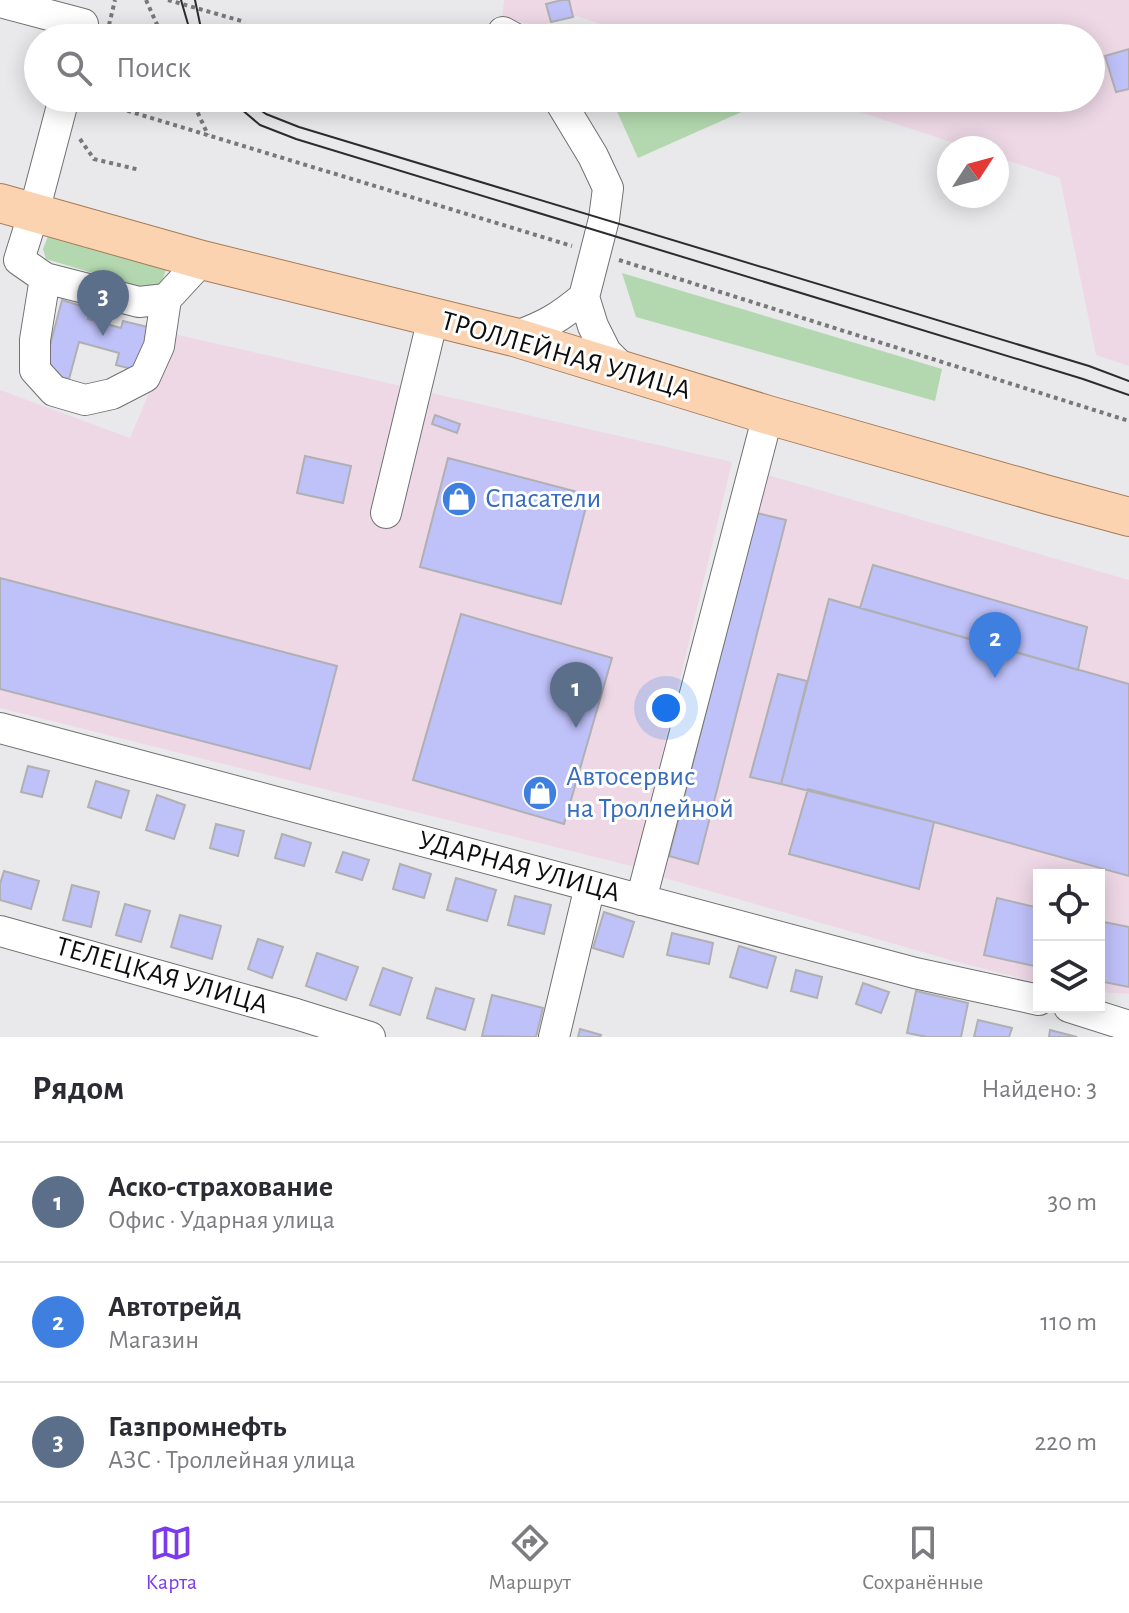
<!DOCTYPE html>
<html lang="ru">
<meta charset="utf-8">
<style>
:root{--surface:#fff;--page:#f7f7f7;--text:#2b2b33;--muted:#7c7c81;--line:#e1e1e2;--accent:#7c3aed}
body{margin:0;font-family:"Alegreya Sans",sans-serif;background:var(--page);color:var(--text)}
.controls{position:absolute;right:24px;bottom:24px;display:grid;overflow:hidden;border-radius:0px;box-shadow:0 4px 20px #0003}
.controls button{width:72px;height:72px;display:grid;place-items:center;padding:0;border:0;border-bottom:2px solid var(--line);background:var(--surface);color:var(--text);font:40px sans-serif}
.compass{position:absolute;left:937px;top:136px;width:72px;height:72px;border-radius:50%;background:var(--surface);box-shadow:0 4px 20px #0003;rotate:54deg}
.you{position:absolute;left:666px;top:708px;width:28px;height:28px;margin:-20px;border:6px solid #fff;border-radius:50%;background:#1a73e8;box-shadow:0 0 0 12px #1a73e833}
.badge{display:grid;place-items:center;width:52px;height:52px;border-radius:50%;background:var(--accent);color:#fff;font-size:26px;font-weight:700}
.pin{position:absolute;translate:-50% -66px;filter:drop-shadow(0 2px 4px #0008)}
.pin::after{content:'';position:absolute;top:42px;width:28px;height:24px;background:inherit;clip-path:polygon(0 0,100% 0,50% 100%)}
.list{margin:0;padding:0;list-style:none}
h2{display:flex;justify-content:space-between;align-items:center;height:104px;margin:0;padding:0 32px;font-size:34px}
h2 small{font-size:26px;font-weight:400;color:var(--muted)}
.list li{display:grid;grid-template-columns:52px 1fr auto;gap:24px;align-items:center;box-sizing:border-box;height:120px;padding:0 32px;border-top:2px solid var(--line)}
.list b{display:block;font-size:30px;white-space:nowrap}
.list p{margin:0;font-size:26px;white-space:nowrap;color:var(--muted)}
.list em{font-size:26px;font-style:normal;color:var(--muted)}
.icon{flex:none;width:44px;height:44px;fill:none;stroke:currentColor;stroke-width:2;stroke-linecap:round;stroke-linejoin:round}
.map{position:relative;flex:none;width:1129px;height:1037px;overflow:hidden}
.search{position:absolute;background:var(--surface);box-shadow:0 4px 20px #0003;left:24px;right:24px;top:24px;height:88px;display:flex;align-items:center;gap:20px;box-sizing:border-box;padding:0 28px;border-radius:44px;color:var(--muted);font-size:30px}
.sheet{height:464px;background:var(--surface)}
nav{display:flex;justify-content:space-around;align-items:center;box-sizing:border-box;height:112px;border-top:2px solid var(--line);background:var(--surface);font-size:22px;color:var(--muted)}
nav a{display:grid;justify-items:center;gap:4px}
nav .on{color:var(--accent)}
.map>svg:first-child{display:block}
.industrial{fill:#eed8e6}
.green{fill:#b3d8af}
.building{fill:#bfc1f9;stroke:#b0b0b3;stroke-width:2}
.lines{fill:none;stroke-linecap:round;stroke-linejoin:round}
.minor-casing{stroke:#717173;stroke-width:32}
.major-casing{stroke:#a77b56;stroke-width:40}
.path{stroke:#78787a;stroke-width:4;stroke-dasharray:4 4;stroke-linecap:butt}
.minor{stroke:#fff;stroke-width:30}
.major{stroke:#fbd3b1;stroke-width:38}
.tram{stroke:#2c2c2d;stroke-width:2}
.labels{text-anchor:middle;dominant-baseline:central;stroke-width:6;stroke-linejoin:round;paint-order:stroke}
.street-label{font-size:28px;fill:#0e0e0f;stroke:#fff}
.shop-label{font-size:28px;fill:#366cbe;stroke:#fff;text-anchor:start}
</style>
<div class="map">
<svg width="1129" height="1037" viewBox="0 0 1129 1037">
<rect width="100%" height="100%" fill="#e9e9ec"/>
<path class="industrial" d="M504,0H1129V366L1096,355L1060,178L997,157V148H969L818,98H1091V38H641L577,16L537,26L502,18Z
M174,334L732,462L635,867L0,708V390L130,438Z
M761,473L1129,580V994L1099,992V875H1039V983L954,961L661,877Z"/>
<path class="green" d="M611,98H773L638,158Z
M48,236L162,261L166,270L160,286L153,291L46,259L43,249Z
M622,273L942,369L935,401L636,317Z"/>
<path class="building" d="M562,0H569L573,17L551,22L546,4Z
M1129,49V89L1116,92L1105,56Z
M62,300L91,309L88,319L121,328L123,321L156,329L144,372L116,365L119,353L79,342L69,379L43,372Z
M435,415L460,424L457,433L432,424Z
M305,456L351,466L343,503L297,493Z
M448,458L589,495L561,604L420,567Z
M757,513L786,520L698,864L669,856Z
M873,565L1087,627L1078,670L860,608Z
M0,578L337,666L310,769L0,689Z
M829,599L1129,684V876L934,822L781,784Z
M461,614L612,658L564,824L413,780Z
M778,674L807,681L781,784L750,777Z
M28,766L49,771L42,797L21,792Z
M96,781L129,791L121,818L88,807Z
M808,789L934,822L919,889L789,854Z
M157,795L185,805L174,839L146,830Z
M216,824L244,831L238,856L210,848Z
M282,834L311,843L304,866L275,858Z
M343,852L369,860L362,880L336,872Z
M400,864L431,874L424,898L393,889Z
M4,871L39,881L31,909L0,900V884Z
M456,878L496,890L487,921L447,910Z
M72,885L99,892L91,927L63,920Z
M515,896L551,905L544,934L508,925Z
M997,898L1039,908V967L984,955Z
M125,904L150,911L141,942L116,935Z
M604,912L634,922L623,957L593,948Z
M180,915L221,926L212,959L171,947Z
M1099,921L1129,927V987L1099,981Z
M672,933L713,943L709,964L667,955Z
M258,939L283,947L272,978L248,969Z
M739,946L776,957L767,988L730,977Z
M317,953L358,967L346,1000L306,986Z
M383,968L412,978L400,1015L370,1005Z
M796,970L822,977L817,998L791,991Z
M863,983L889,992L881,1013L856,1004Z
M436,988L474,999L465,1030L427,1018Z
M916,991L968,1003L961,1037H927L907,1033Z
M492,995L543,1008L536,1037L482,1036Z
M978,1020L1012,1028L1009,1037H974Z
M580,1029L601,1035L600,1037H578Z
M1050,1030L1077,1037H1049Z"/>
<g class="lines">
<g class="minor-casing">
<path id="minor" d="M0,2L83,24
M503,32L514,38
M64,98L34,212L19,260L45,278L139,302L166,299L202,260
M558,98L593,156L608,188L604,219L584,297L593,326L606,352L624,370
M45,278L35,340V370L54,391L85,400L112,394L145,377L159,346L166,299
M514,337C545,326 559,318 584,297
M386,513L433,318
M0,728L915,973L1039,1000
M641,900L768,415
M0,931L296,1014L370,1037
M1069,1007L1129,1026
M554,1037L590,886"/>
</g>
<g class="major-casing">
<path id="major" d="M0,203L202,260L514,337L768,415L1048,495L1129,517"/>
</g>
<path class="path" d="M146,0L163,38
M168,0L245,22
M109,25L115,0
M191,98L208,135
M89,99L572,246
M80,139L94,159L140,170
M619,260L1129,421"/>
<use href="#minor" class="minor"/>
<use href="#major" class="major"/>
<path class="tram" d="M181,0L192,38
M195,0L203,38
M228,98L260,125L296,139L1083,379L1129,395
M243,98L266,114L299,127L1089,366L1129,381"/>
</g>
<defs>
<g id="shop-disc" transform="scale(1.8)"><circle r="9.5" fill="#3f7fe0" stroke="#fff"/><path d="M-5-2.5h2.3a2.7 3.5 0 0 1 5.4 0H5L5.5 6h-11ZM-1.5-2.5h3a1.5 2.3 0 0 0-3 0Z" fill="#fff"/></g>
</defs>
<g fill-rule="evenodd">
<use href="#shop-disc" x="459" y="499"/>
<use href="#shop-disc" x="540" y="793"/>
</g>
<g class="labels">
<g class="street-label">
<text transform="translate(566 356) rotate(16)">ТРОЛЛЕЙНАЯ УЛИЦА</text>
<text transform="translate(519 867) rotate(15)">УДАРНАЯ УЛИЦА</text>
<text transform="translate(162 976) rotate(16)">ТЕЛЕЦКАЯ УЛИЦА</text>
</g>
<g class="shop-label">
<text x="485" y="499">Спасатели</text>
<text x="566" y="777">Автосервис<tspan x="566" dy="32">на Троллейной</tspan></text>
</g>
</g>
</svg>
<div class="controls">
<button><svg class="icon" aria-label="locate" viewBox="0 0 24 24"><circle cx="12" cy="12" r="6"/><path d="M12 2v4M12 18v4M2 12h4M18 12h4"/></svg></button>
<button><svg class="icon" aria-label="layers" viewBox="0 0 24 24"><path d="M12 4l9 5-9 5-9-5zM3 14l9 5 9-5"/></svg></button>
</div>
<svg class="compass" viewBox="-18 -18 36 36"><path d="M0-13l5 13h-10z" fill="#e53935"/><path d="M0 13l5-13h-10z" fill="#7c7c81"/></svg>
<div class="you"></div>
<div class="pin badge" style="left:576px;top:728px;background:#5c6f8a">1</div>
<div class="pin badge" style="left:995px;top:678px;background:#3f7fe0">2</div>
<div class="pin badge" style="left:103px;top:336px;background:#5c6f8a">3</div>
<div class="search"><svg class="icon" aria-label="search" viewBox="0 0 24 24"><circle cx="10" cy="10" r="6"/><path d="M15 15l6 6"/></svg>Поиск</div>
</div>
<section class="sheet">
<h2>Рядом<small>Найдено: 3</small></h2>
<ul class="list">
<li><span class="badge" style="background:#5c6f8a">1</span><div><b>Аско-страхование</b><p>Офис · Ударная улица</p></div><em>30 m</em></li>
<li><span class="badge" style="background:#3f7fe0">2</span><div><b>Автотрейд</b><p>Магазин</p></div><em>110 m</em></li>
<li><span class="badge" style="background:#5c6f8a">3</span><div><b>Газпромнефть</b><p>АЗС · Троллейная улица</p></div><em>220 m</em></li>
</ul>
</section>
<nav>
<a class="on"><svg class="icon" aria-label="map" viewBox="0 0 24 24"><path d="M3 6l6-2 6 2 6-2v14l-6 2-6-2-6 2zM9 4v14M15 6v14"/></svg>Карта</a>
<a><svg class="icon" aria-label="directions" viewBox="0 0 24 24"><path d="M12 3l9 9-9 9-9-9zM9 14v-3h6M13 9l2 2-2 2"/></svg>Маршрут</a>
<a><svg class="icon" aria-label="saved" viewBox="0 0 24 24"><path d="M7 4h10v16l-5-4-5 4z"/></svg>Сохранённые</a>
</nav>
